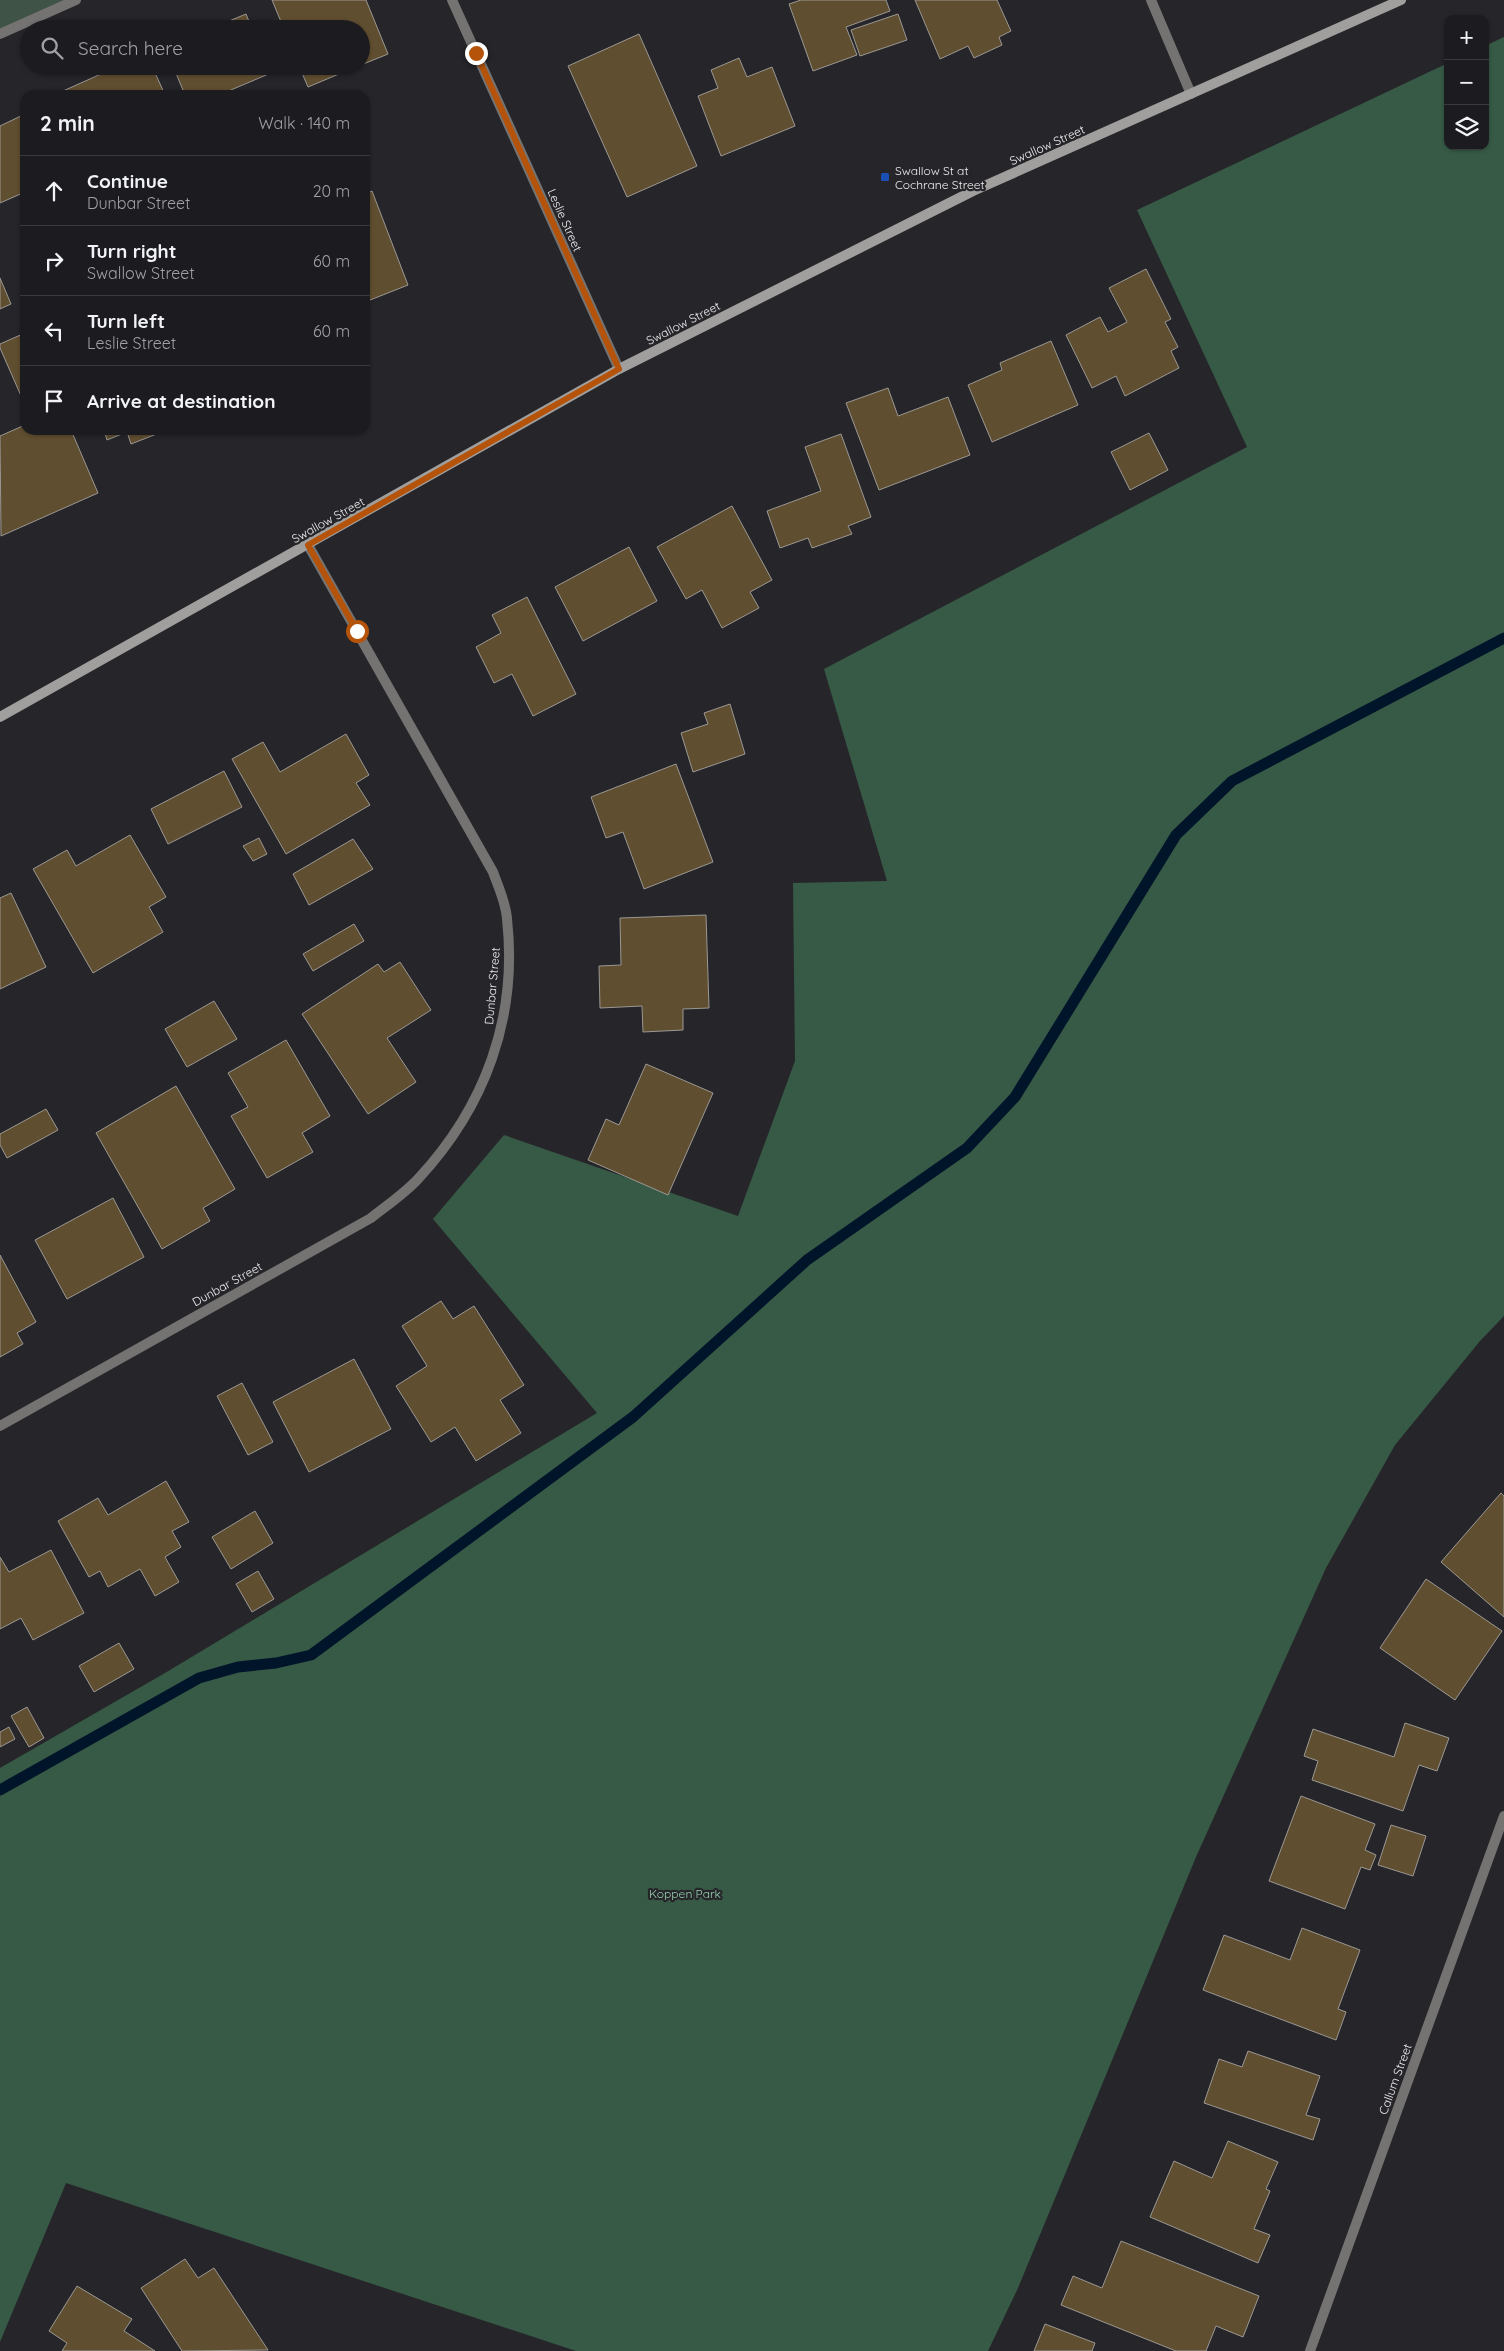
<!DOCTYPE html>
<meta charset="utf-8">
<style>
:root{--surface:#1c1c20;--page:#29292d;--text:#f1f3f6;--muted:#a0a1a5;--line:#3a3a3e}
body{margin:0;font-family:Quicksand,sans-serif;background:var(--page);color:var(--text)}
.controls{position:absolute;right:15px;top:15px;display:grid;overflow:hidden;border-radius:10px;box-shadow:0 1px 4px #0004}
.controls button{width:45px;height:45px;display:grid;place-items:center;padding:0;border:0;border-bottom:1px solid var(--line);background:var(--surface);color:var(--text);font:25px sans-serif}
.stop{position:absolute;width:15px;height:15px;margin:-11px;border:4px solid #b45309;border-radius:50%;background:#fff}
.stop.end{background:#b45309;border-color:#fff;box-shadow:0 1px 5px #0008}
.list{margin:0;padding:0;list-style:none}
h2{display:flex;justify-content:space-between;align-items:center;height:65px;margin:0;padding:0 20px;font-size:21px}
h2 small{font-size:16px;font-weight:400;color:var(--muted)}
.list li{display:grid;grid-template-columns:32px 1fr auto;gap:15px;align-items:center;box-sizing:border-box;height:70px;padding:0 20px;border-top:1px solid var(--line)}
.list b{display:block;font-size:19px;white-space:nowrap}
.list p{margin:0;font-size:16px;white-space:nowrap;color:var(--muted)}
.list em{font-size:16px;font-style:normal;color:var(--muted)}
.icon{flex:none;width:28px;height:28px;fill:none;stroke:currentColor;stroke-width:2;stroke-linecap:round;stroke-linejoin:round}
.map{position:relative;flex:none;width:1504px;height:2351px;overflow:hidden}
.search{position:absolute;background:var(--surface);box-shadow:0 1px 4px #0004;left:20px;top:20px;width:350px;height:55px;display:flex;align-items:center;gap:12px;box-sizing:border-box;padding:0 18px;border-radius:28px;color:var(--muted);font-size:19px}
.panel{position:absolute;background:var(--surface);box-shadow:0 1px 4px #0004;left:20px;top:90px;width:350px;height:345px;border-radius:15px}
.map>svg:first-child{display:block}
.green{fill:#405347}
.forest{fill:#375a46}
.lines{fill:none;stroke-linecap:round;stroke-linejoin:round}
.stream{stroke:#001529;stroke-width:11}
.building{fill:#604e30;stroke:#9b9894}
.street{stroke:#757372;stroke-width:10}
.secondary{stroke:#a19f9d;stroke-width:10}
.route{stroke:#b45309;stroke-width:6}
.transit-dot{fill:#1a4fb4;stroke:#26262a;stroke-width:2}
.labels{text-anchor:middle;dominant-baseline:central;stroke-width:4.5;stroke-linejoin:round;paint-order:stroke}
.street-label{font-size:12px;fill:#eeeef1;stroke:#26262a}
.poi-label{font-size:12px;fill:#eeeef1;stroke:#26262a;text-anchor:start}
.park-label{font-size:12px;fill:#95d3af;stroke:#26262a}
</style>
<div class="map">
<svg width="1504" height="2351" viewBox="0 0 1504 2351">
<rect width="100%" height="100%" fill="#26262a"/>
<path class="green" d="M0,0H76L0,34Z"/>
<path class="forest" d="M1504,37V1316L1480,1341L1395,1445L1326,1568L1196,1857L1018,2288L988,2351H576L66,2183L0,2342V1768L165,1673L597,1413L433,1219L504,1135L738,1216L795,1061L793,883L887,881L824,669L1247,447L1137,210L1448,63V146H1485V46Z"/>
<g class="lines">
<path class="stream" d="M0,1790L199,1678L238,1667L276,1663L311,1655L633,1417L807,1260L967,1148L1015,1097L1176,835L1232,781L1504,638"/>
</g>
<path class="building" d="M272,0H366L388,54L361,65V29H284Z
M801,0H886L890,11L846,27L857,55L813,71L789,4Z
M915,0H997L1011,31L999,37L1002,45L974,58L968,46L940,59Z
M246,14L252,29H210Z
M898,14L907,40L860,56L851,30Z
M639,34L697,166L627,197L568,66Z
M739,58L747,77L772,67L795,126L721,156L698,96L718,88L711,70Z
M119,66H152L165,95H54Z
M173,66H268L271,73L219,95H185Z
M299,66H358L308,87Z
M25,114V192L0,203V126Z
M372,191L408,285L365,302V194Z
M1146,269L1171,319L1165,322L1178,347L1171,351L1179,368L1125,396L1116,376L1092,388L1066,335L1100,317L1108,332L1127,322L1109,288Z
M0,278L11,304L0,309Z
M25,333V405L0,348V344Z
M1051,341L1078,405L992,442L968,385L1002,370L1000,363Z
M888,388L898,416L948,397L970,455L879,490L846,403Z
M25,425V430H71L98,493L1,536L0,436Z
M104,430H167L131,444L127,432L107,440Z
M1149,433L1168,470L1130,490L1111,452Z
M841,434L871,517L848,526L852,534L812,548L808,538L780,548L767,511L821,491L805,447Z
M732,506L772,580L750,592L759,608L722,628L702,590L686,599L657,547Z
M629,547L657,601L583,641L555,587Z
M527,597L576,694L533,716L512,674L494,683L476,647L501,633L492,615Z
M730,704L745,754L693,772L681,733L708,724L704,713Z
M346,734L369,775L356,783L370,805L286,854L232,759L263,742L280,772Z
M676,764L713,862L644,889L623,832L606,838L591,797Z
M224,771L242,807L168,844L151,809Z
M130,835L166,897L149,907L163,932L93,973L33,869L67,850L76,866Z
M259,838L267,854L253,861L243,846Z
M353,839L373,869L309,905L293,874Z
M11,893L46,967L0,989V898Z
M706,915L709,1008L683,1009V1030L643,1032L642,1006L600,1008L599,966L621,965L620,918Z
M354,924L364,941L313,971L303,954Z
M400,962L431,1010L387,1038L416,1082L368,1114L302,1014L378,964L384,972Z
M214,1001L237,1039L187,1067L165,1029Z
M286,1040L330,1116L302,1133L313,1152L267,1178L231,1116L248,1107L228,1073Z
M646,1064L713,1093L668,1195L588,1160L606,1119L619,1125Z
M176,1086L235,1189L203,1208L210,1221L162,1249L96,1133Z
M46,1109L58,1130L7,1158L0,1145V1134Z
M113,1198L144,1257L67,1299L35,1240Z
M0,1255L36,1322L17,1333L23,1344L0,1357Z
M441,1301L453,1319L474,1306L524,1385L500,1400L521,1433L476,1461L455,1427L431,1442L396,1386L427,1366L402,1326Z
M354,1359L391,1429L309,1472L273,1402Z
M242,1383L273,1442L248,1455L217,1396Z
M166,1481L189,1522L172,1531L181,1547L165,1557L179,1582L155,1596L140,1569L108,1587L100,1571L89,1577L58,1521L98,1498L108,1515Z
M1501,1493L1504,1496V1617L1441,1562Z
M255,1511L273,1543L231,1569L212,1537Z
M51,1550L84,1613L33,1640L21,1618L0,1629V1557L9,1572Z
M258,1571L274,1599L252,1612L236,1584Z
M1426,1579L1502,1631L1455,1700L1380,1648Z
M119,1643L134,1669L94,1692L79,1666Z
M27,1707L44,1738L29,1747L11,1716Z
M1405,1723L1449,1738L1437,1771L1419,1765L1403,1811L1312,1780L1318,1761L1304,1756L1313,1729L1394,1757Z
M9,1727L15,1739L0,1747V1732Z
M1301,1796L1375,1824L1365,1850L1376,1855L1370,1870L1361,1867L1345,1909L1269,1881Z
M1391,1825L1426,1836L1413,1876L1378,1865Z
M1302,1928L1360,1950L1338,2009L1346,2012L1336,2040L1203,1990L1224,1935L1290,1960Z
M1248,2051L1320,2076L1306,2115L1320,2119L1313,2140L1204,2103L1219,2059L1242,2067Z
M1228,2141L1278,2162L1266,2189L1270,2191L1254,2229L1270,2235L1258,2263L1150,2217L1174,2161L1212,2178Z
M1121,2241L1259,2296L1243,2337L1216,2326L1206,2351H1176L1061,2305L1073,2276L1102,2288Z
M185,2259L198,2278L214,2268L268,2350L182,2351L141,2288Z
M77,2286L132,2319L124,2331L155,2351H62L67,2343L49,2331Z
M1045,2324L1095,2343L1092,2351H1034Z"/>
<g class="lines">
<path class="street" d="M452,0L619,369
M1151,0L1191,94
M0,34L76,0
M0,1426L371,1218C386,1206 404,1194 418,1179C485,1107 518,1018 507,919C506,903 498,886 493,872L308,545
M1310,2351L1504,1816"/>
<path class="secondary" d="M0,717L619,369L973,191L1401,0"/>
</g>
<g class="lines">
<path class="route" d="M357,631L308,545L619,369L476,53"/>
</g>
<rect class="transit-dot" x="880" y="172" width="10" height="10" rx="2.5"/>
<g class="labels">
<g class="street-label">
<text transform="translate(1047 145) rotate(-24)">Swallow Street</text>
<text transform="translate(565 220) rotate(66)">Leslie Street</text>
<text transform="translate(683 323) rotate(-27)">Swallow Street</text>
<text transform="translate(328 520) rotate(-29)">Swallow Street</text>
<text transform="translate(492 986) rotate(-85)">Dunbar Street</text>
<text transform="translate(227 1284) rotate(-29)">Dunbar Street</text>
<text transform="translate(1395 2079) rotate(-70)">Callum Street</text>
</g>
<g class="poi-label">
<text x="895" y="170">Swallow St at<tspan x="895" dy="14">Cochrane Street</tspan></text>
</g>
<g class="park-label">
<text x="685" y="1893">Koppen Park</text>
</g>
</g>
</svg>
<div class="controls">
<button>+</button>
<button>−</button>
<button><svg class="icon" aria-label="layers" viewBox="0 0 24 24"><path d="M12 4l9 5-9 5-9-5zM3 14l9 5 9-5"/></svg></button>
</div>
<div class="stop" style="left:357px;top:631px"></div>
<div class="stop end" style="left:476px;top:53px"></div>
<div class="search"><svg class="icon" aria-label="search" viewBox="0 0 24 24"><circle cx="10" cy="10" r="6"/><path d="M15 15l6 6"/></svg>Search here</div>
<section class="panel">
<h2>2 min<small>Walk · 140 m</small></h2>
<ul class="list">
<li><svg class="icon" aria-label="ahead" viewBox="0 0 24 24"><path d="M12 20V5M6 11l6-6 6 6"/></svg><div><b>Continue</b><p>Dunbar Street</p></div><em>20 m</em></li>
<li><svg class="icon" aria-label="right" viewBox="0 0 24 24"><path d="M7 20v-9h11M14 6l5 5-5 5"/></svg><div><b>Turn right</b><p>Swallow Street</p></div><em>60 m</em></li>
<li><svg class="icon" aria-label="left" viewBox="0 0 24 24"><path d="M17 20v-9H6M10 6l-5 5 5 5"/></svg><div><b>Turn left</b><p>Leslie Street</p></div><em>60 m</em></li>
<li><svg class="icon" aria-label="arrive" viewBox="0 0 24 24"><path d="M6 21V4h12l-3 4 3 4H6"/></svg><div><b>Arrive at destination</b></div></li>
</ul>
</section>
</div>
